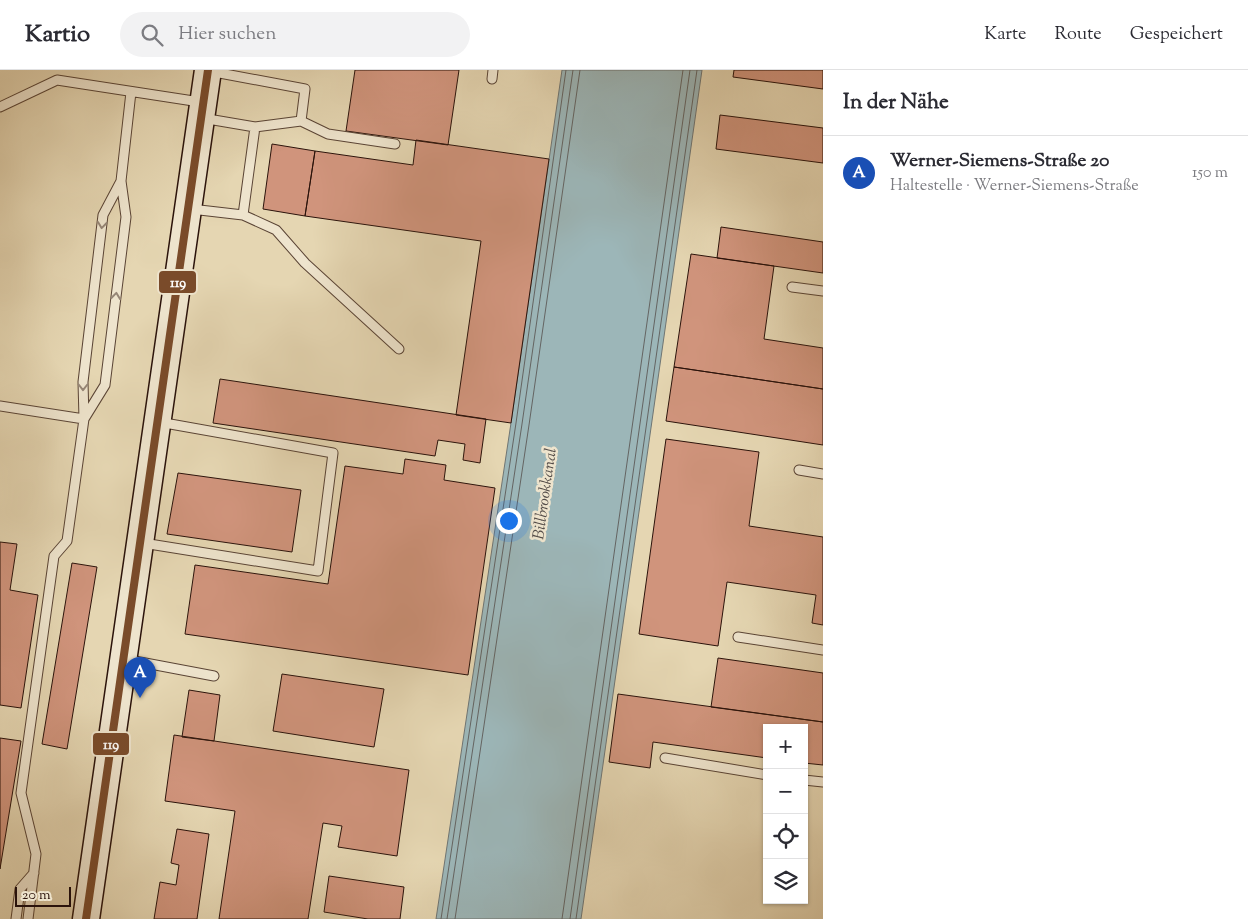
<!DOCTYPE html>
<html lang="de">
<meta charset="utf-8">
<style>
:root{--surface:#fff;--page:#f2f2f3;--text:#2b2b33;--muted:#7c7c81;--line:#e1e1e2;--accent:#2563eb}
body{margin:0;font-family:"Sorts Mill Goudy",serif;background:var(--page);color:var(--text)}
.controls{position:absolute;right:15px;bottom:15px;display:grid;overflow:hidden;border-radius:0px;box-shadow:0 1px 4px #0004}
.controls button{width:45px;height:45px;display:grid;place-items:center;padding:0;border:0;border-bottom:1px solid var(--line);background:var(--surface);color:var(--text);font:25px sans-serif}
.scale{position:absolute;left:15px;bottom:12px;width:56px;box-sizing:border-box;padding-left:5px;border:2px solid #2b130b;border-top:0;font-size:14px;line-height:18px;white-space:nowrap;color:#2b130b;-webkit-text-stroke:4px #eee4cd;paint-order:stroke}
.you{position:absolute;left:508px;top:450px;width:18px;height:18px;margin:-12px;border:4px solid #fff;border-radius:50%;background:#1a73e8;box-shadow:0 0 0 8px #1a73e833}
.badge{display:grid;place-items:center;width:32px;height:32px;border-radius:50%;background:var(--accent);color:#fff;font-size:16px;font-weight:700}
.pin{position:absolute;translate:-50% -41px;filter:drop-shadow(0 1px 2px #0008)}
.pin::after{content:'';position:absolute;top:26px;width:18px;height:15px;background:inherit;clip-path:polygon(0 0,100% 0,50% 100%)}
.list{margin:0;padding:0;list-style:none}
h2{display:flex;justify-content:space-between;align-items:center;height:65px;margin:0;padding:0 20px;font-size:21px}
h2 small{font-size:16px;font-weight:400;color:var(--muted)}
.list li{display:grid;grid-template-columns:32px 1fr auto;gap:15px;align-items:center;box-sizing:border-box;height:75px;padding:0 20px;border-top:1px solid var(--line)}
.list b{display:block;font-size:19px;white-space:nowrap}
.list p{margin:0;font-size:16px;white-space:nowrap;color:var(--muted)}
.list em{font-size:16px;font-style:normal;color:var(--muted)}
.icon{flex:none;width:28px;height:28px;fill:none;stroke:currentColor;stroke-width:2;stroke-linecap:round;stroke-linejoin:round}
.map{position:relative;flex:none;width:823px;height:849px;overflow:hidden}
header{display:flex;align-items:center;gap:30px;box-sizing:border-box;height:70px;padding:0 25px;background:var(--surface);border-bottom:1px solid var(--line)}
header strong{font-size:24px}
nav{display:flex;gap:28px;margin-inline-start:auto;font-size:18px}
.search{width:350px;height:45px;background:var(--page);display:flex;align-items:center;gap:12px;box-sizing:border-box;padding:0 18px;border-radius:28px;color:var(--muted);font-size:19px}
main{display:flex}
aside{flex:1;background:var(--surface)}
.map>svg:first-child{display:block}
.water{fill:#9cb6b8;stroke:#6f7573}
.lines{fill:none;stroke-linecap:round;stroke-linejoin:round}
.shore{stroke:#646462;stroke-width:1}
.building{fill:#d0947c;stroke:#2b130b}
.lane-casing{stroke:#5a4435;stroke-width:11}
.secondary-casing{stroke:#2b130b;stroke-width:29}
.lane{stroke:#eee4cd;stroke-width:9}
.secondary{stroke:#eee4cd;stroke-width:26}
.bus-1-casing{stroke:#eee4cd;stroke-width:11}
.bus-1{stroke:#7a4b2a;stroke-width:8}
.oneway{stroke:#968676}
.labels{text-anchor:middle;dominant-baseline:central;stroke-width:5;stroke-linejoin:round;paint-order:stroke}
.water-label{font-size:16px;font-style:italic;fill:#534c48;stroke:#eee4cd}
.line-badge{stroke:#eee4cd;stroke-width:2}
.badge-label{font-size:14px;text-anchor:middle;font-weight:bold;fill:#fff}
</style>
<header>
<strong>Kartio</strong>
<div class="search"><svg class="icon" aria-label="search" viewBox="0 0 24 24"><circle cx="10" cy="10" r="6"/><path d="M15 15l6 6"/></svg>Hier suchen</div>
<nav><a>Karte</a><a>Route</a><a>Gespeichert</a></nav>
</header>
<main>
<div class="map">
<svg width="823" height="849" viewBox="0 0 823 849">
<rect width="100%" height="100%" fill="#e5d6b2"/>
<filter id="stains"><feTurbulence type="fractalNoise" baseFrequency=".004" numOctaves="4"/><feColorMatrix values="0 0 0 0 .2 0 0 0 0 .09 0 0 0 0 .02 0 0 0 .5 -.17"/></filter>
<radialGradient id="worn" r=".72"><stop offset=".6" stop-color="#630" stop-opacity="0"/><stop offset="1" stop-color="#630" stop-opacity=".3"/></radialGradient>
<path class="water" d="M562,0H702L581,849H436L511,353Z"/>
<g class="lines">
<path class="shore" d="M441,849L516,353L566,0
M447,849L522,354L573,0
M455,849L529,355L580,0
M562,849L683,0
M570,849L690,0
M576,849L697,0"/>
</g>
<path class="building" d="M355,0H459L448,75L346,61Z
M734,0H823V19L733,7Z
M720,45L823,58V93L716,79Z
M416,70L549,89L511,353L456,345L481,171L305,146L315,81L413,95Z
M272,74L315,81L305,146L263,139Z
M721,157L823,172V203L717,188Z
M691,184L774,196L764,269L823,278V319L674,297Z
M674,297L823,319V375L666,351Z
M220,309L486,349L480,393L463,390L465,374L438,370L435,386L213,353Z
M666,369L759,382L749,456L823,467V555L812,553L816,525L727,512L718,576L639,564Z
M405,389L446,395L444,410L495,418L468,605L185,564L195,495L328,514L345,396L403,404Z
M178,403L301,420L292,482L167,464Z
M0,472L17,474L10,520L38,525L21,638L0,635Z
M72,493L97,497L67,679L42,674Z
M718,588L823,603V652L711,637Z
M282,604L384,619L374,677L273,661Z
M189,620L220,625L214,671L182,667Z
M618,624L823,652V695L804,693V658H767V688L653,672L650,698L609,692Z
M174,665L409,700L397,786L338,777L342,756L323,753L308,849H219L235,741L165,731Z
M0,668L21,671L0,799Z
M177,759L209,764L197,849H154L160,812L176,815L179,795L171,793Z
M329,806L404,817L400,849H368L324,842Z"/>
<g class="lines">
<g class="lane-casing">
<path id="lane" d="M209,1L305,19L301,51L255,57
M492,9L493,0
M0,37L57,10L200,32
M301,51L328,64L395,74
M121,111L103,145L83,312L84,349L105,315L126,147L121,111L131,22
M191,139L243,145L255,57L202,48
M243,145L276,160L305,193L399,279
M792,217L823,221
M0,336L84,349L67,471L54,486L21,723L36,784L28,849
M799,400L823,404
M143,473L318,501L333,383L159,352
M738,567L823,580
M124,589L214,606
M665,688L767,705
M804,710L823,712
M16,849L20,819L34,803"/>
</g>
<g class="secondary-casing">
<path id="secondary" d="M86,849L208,0"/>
</g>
<use href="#lane" class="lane"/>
<use href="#secondary" class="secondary"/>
<g class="bus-1-casing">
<path id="bus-1" d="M86,849L208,0"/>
</g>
<use href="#bus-1" class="bus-1"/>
</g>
<defs><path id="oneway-chevron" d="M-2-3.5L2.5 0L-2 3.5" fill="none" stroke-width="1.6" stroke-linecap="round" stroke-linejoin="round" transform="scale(1.25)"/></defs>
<g class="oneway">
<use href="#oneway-chevron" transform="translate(102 155) rotate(97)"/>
<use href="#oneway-chevron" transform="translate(116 226) rotate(-83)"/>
<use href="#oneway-chevron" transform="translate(83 317) rotate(90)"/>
</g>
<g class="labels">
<g class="water-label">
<text transform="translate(546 424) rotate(-82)">Billbrookkanal</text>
</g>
</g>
<g class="line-badge">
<rect x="158" y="200" width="39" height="24" rx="5" fill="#7a4b2a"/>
<rect x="92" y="662" width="38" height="24" rx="5" fill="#7a4b2a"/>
</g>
<g class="badge-label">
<text x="178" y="217">119</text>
<text x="111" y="679">119</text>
</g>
<rect width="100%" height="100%" filter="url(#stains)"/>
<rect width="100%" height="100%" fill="url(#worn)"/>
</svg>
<div class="controls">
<button>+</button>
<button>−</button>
<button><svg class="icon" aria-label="locate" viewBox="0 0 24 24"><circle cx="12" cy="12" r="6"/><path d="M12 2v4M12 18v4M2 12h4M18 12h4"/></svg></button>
<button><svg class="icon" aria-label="layers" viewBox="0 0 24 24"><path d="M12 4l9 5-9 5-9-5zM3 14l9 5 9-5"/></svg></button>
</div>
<div class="scale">20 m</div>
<div class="you"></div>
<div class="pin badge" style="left:140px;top:628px;background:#1a4fb4">A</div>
</div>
<aside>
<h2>In der Nähe<small></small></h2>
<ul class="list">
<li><span class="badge" style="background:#1a4fb4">A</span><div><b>Werner-Siemens-Straße 20</b><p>Haltestelle · Werner-Siemens-Straße</p></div><em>150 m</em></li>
</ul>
</aside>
</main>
